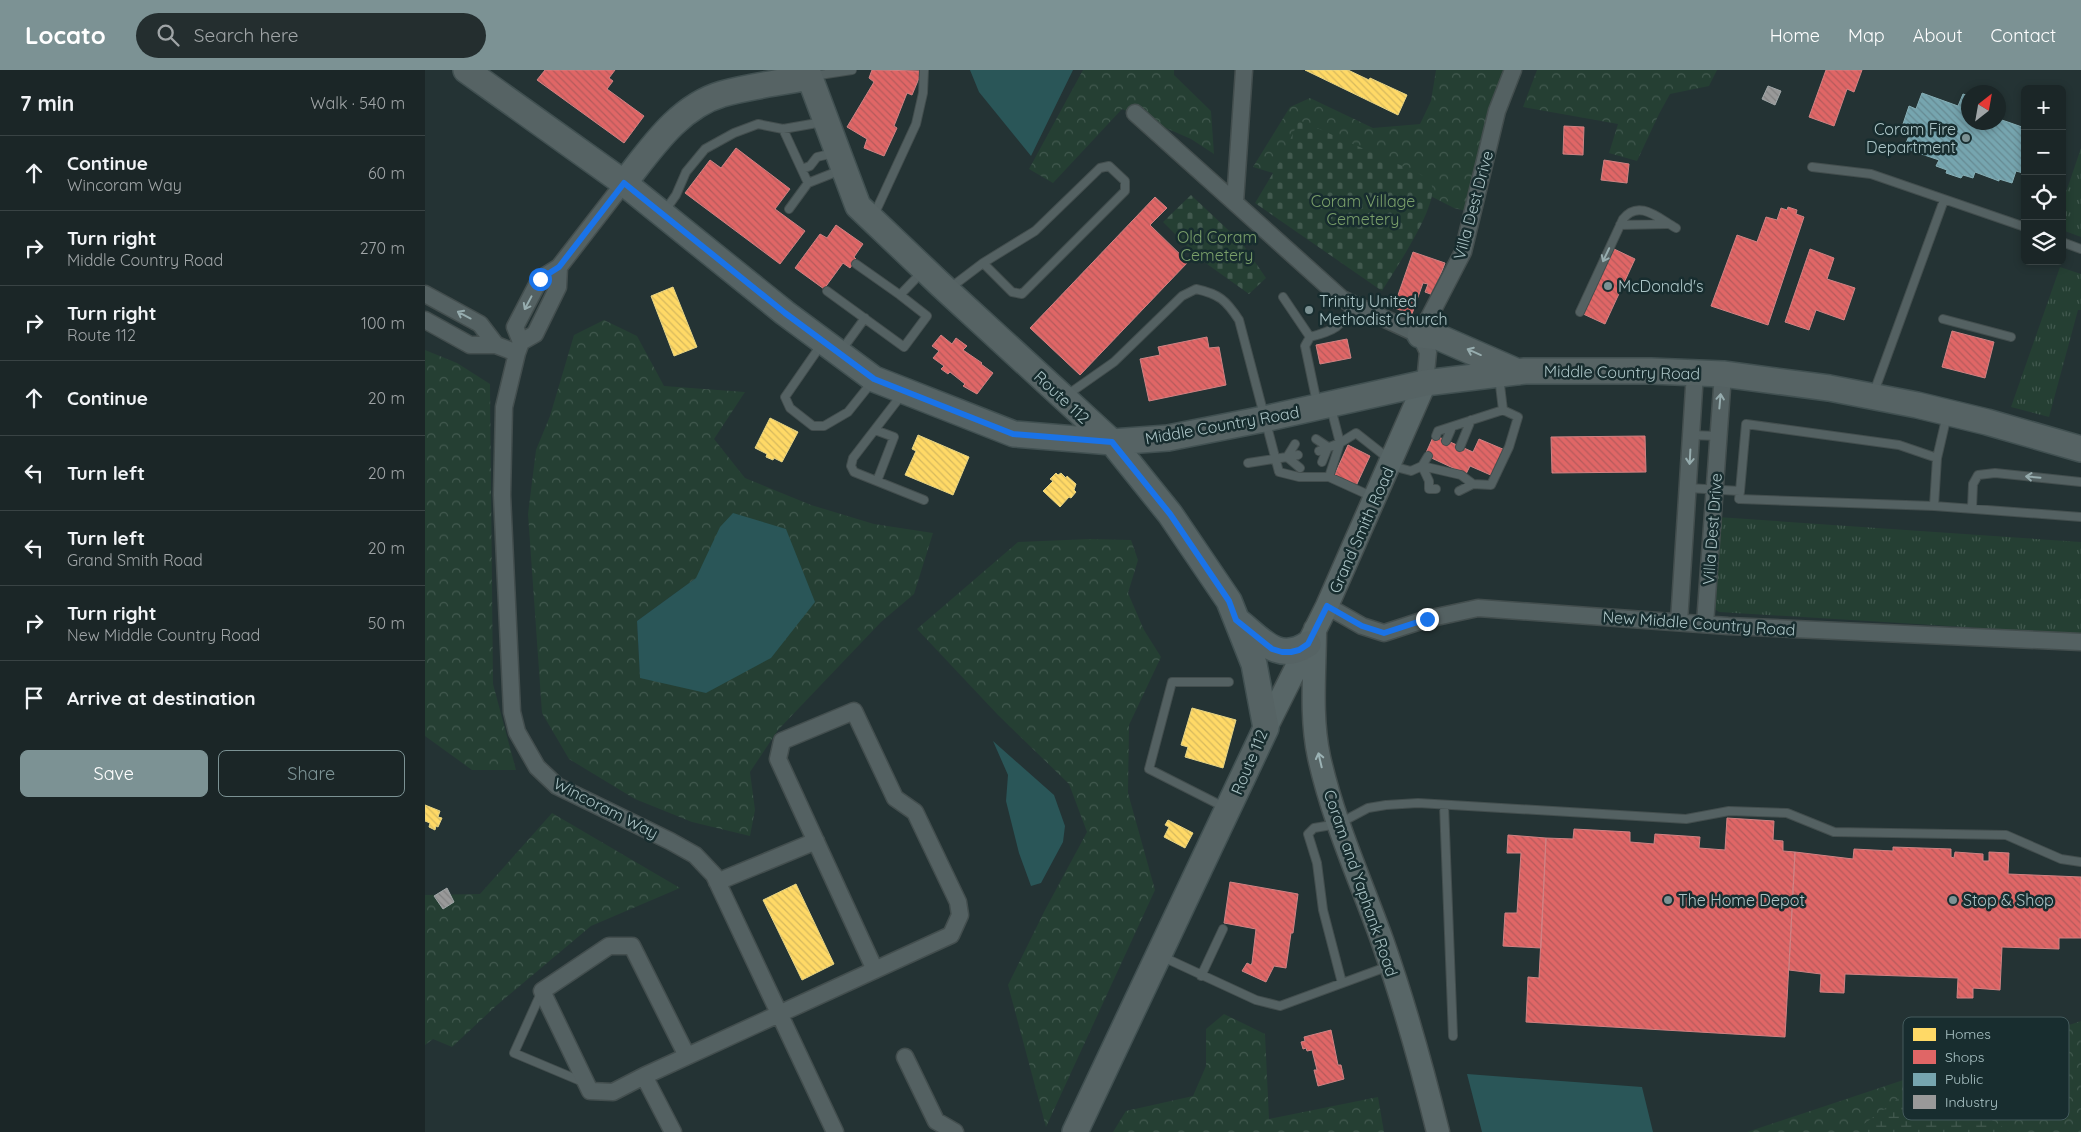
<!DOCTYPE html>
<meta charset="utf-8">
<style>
:root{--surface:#1b2627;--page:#242e2f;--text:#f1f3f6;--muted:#a0a5a7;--line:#394344;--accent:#7c9294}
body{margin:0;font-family:Quicksand,sans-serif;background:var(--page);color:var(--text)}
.controls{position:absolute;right:15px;top:15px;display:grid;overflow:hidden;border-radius:8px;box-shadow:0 2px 8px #0003}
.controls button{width:45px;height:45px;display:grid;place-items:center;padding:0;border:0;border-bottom:1px solid var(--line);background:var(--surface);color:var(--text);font:25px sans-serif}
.compass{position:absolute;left:1536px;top:15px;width:45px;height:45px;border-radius:50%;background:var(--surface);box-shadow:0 2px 8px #0003;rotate:31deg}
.stop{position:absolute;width:15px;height:15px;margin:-11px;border:4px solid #1a73e8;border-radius:50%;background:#fff}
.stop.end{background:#1a73e8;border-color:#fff;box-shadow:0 1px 5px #0008}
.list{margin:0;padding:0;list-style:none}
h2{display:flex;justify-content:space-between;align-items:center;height:65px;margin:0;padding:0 20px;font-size:21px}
h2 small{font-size:16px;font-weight:400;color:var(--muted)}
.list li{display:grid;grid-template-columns:32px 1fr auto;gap:15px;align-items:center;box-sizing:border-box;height:75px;padding:0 20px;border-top:1px solid var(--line)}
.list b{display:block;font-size:19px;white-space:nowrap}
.list p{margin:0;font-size:16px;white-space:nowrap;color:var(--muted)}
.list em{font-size:16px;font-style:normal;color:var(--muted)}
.actions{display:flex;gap:10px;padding:15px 20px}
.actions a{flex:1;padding:11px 0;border:1px solid var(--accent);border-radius:8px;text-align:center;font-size:18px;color:var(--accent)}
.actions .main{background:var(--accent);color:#fff}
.icon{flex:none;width:28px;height:28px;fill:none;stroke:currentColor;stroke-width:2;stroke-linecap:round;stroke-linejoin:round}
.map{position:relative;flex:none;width:1656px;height:1062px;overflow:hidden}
header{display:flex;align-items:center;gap:30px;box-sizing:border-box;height:70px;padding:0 25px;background:var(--accent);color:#fff}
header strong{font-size:24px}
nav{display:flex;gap:28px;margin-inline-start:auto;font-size:18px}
.search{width:350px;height:45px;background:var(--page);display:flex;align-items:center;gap:12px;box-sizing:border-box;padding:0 18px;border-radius:28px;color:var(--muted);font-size:19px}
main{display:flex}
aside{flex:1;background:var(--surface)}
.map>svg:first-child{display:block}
.grass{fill:url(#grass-tufts)}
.forest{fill:url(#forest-crowns);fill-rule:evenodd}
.wetland{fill:url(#wetland-marsh)}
.cemetery{fill:url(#cemetery-stones)}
.water{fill:#2a5658}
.homes{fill:url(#homes-back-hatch);stroke:#e6d383}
.shops{fill:url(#shops-back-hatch);stroke:#d08283}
.public{fill:url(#public-back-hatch);stroke:#86afb6}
.industry{fill:url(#industry-back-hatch);stroke:#9fa6a7}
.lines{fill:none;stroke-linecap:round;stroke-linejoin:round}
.lane-casing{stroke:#434e4e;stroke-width:10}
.street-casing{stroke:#434e4e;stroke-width:19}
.secondary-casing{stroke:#434e4e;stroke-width:25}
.primary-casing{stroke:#415051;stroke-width:28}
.lane{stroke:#546162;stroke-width:8}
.street{stroke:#546162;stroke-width:16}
.secondary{stroke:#586667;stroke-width:22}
.primary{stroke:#566364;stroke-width:25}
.oneway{stroke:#96acae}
.oneway2{stroke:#9bb2b4}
.route{stroke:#1a73e8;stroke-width:6}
.poi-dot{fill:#7c9294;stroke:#182d2f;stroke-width:2}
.labels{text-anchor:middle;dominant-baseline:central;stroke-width:5;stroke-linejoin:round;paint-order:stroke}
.poi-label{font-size:16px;fill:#acc5c7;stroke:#182d2f;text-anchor:start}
.park-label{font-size:16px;fill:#7a9f6a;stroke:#182d2f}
.street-label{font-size:16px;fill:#acc5c7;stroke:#182d2f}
.key{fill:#182d2f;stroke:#445b5d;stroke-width:1}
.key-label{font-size:14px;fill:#acc5c7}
</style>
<header>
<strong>Locato</strong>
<div class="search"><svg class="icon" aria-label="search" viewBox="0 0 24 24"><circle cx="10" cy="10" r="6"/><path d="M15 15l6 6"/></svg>Search here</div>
<nav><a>Home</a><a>Map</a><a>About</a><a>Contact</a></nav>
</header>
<main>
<aside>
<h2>7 min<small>Walk · 540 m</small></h2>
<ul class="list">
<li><svg class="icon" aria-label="ahead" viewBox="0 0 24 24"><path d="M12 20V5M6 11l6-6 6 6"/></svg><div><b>Continue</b><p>Wincoram Way</p></div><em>60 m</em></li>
<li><svg class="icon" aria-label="right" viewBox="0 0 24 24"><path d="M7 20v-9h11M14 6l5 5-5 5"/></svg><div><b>Turn right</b><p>Middle Country Road</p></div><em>270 m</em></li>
<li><svg class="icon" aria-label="right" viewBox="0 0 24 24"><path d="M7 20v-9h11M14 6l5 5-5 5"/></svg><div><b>Turn right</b><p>Route 112</p></div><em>100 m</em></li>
<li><svg class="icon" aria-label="ahead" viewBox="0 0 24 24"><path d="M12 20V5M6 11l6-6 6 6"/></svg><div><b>Continue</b></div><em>20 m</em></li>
<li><svg class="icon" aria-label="left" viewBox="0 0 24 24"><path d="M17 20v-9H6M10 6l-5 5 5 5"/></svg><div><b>Turn left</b></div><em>20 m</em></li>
<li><svg class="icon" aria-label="left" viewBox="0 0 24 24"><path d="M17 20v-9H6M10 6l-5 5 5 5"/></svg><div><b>Turn left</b><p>Grand Smith Road</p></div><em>20 m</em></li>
<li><svg class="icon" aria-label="right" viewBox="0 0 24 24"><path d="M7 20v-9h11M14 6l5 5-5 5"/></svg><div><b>Turn right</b><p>New Middle Country Road</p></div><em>50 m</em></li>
<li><svg class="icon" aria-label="arrive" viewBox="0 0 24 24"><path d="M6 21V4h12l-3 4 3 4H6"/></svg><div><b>Arrive at destination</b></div></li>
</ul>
<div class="actions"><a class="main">Save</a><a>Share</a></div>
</aside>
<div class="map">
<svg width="1656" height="1062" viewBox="0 0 1656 1062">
<defs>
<pattern id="grass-tufts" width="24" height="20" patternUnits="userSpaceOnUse" patternTransform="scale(1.25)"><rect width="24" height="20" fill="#253f33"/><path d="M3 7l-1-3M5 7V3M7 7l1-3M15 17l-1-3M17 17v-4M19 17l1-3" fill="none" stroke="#42594f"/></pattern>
<pattern id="forest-crowns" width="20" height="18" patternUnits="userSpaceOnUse" patternTransform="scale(1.25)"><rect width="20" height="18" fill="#253f33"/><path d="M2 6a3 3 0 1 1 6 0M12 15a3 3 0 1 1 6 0" fill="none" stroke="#42594f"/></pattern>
<pattern id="wetland-marsh" width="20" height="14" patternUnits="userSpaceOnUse" patternTransform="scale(1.25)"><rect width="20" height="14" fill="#253f33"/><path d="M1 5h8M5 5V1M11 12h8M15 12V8" fill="none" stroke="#42594f"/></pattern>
<pattern id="cemetery-stones" width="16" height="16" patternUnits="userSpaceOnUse" patternTransform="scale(1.25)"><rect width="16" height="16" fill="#253f33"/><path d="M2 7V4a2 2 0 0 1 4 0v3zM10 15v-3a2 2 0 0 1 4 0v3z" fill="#42594f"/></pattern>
<pattern id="homes-back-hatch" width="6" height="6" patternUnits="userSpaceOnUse" patternTransform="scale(1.25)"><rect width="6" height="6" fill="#ffd966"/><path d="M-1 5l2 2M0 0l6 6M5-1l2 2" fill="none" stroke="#d6b95e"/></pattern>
<pattern id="shops-back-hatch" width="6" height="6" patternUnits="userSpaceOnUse" patternTransform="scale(1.25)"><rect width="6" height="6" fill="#e06666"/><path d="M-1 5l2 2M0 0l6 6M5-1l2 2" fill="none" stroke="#b55b5c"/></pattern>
<pattern id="public-back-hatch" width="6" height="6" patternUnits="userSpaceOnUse" patternTransform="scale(1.25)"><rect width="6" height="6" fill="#76a5af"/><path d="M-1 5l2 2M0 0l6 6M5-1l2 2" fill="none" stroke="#668a92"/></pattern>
<pattern id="industry-back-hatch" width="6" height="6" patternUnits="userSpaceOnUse" patternTransform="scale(1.25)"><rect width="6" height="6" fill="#999"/><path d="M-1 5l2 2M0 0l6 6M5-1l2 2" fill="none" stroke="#808282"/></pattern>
</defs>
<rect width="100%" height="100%" fill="#243334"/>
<path class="grass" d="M1656,78V167L1637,160V134Z
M1635,197L1656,204V240H1653L1624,347L1586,337Z
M1293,447L1656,472V564L1294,542L1288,538Z"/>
<path class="forest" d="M658,0H749V5L786,41L789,84L766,69L697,39L628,113L604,99Z
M1011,0H1081L1041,141L1029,138L913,79L865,108L828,97L865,37L885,28L948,58L995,54L1006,31Z
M1112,0H1292L1284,16L1245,24L1234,44L1212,91L1184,83L1193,54L1098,37Z
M179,250L212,266L239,316L320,322L289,369L320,408L386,435L449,454L508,463L489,524L456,552L353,660L325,702L330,740L325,766L267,752L210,729L144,689L117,643L103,444L111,380L125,346L149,265ZM271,508L215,608L212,551Z
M0,280L32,293L65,314L68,614L91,700H47L0,666Z
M665,469L706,470L713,490L703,523L719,560L736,587L704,655L703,723L730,820L621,1057L583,915L620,840L662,762L644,714L573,645L492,559L593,472Z
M127,743L255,818L166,856L72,935L27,977L8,969L0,975V825L55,824Z
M799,944L840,964L844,1049L953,1027L959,1062H688L701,1041L768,1026L781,996V959Z
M1656,951V1062H1322Z"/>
<path class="wetland" d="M1502,1007L1585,1062H1441L1439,1054Z"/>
<path class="cemetery" d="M874,50L993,103C998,106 1005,110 1007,116C1012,138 969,201 957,221L830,133L857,88Z
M766,125L817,173L841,208L824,224L775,189L738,152Z"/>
<path class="water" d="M545,0H648L606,86L554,22Z
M308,443L361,459L390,532L346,588L281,623L215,608L212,551L271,508L295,457Z
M568,671L629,725L640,756L638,772L616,813L606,816L594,783L581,731L583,705Z
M1042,1004L1217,1017L1228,1062H1057Z"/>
<path class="homes" d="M880,0H923L944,10L945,8L982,25L973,45Z
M248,217L272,277L249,286L226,226Z
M345,348L373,362L357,392L349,388L348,390L341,387L342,384L330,378Z
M493,365L544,387L528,425L480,405L491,381L487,379Z
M631,403L633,405L636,403L641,408L642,406L651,414L649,420L651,422L646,428L644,427L635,437L618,421L628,411L625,409Z
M767,638L811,650L798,698L760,687L763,677L756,675Z
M0,735L15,741L13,747L17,748L13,757L11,756L10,760L4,757L5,753L0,751Z
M743,750L768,763L760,778L739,767L744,757L740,755Z
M371,814L409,894L377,910L338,830Z"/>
<path class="shops" d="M120,0H190L184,8L188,11L182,19L219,46L199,73L112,10Z
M447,0L497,1L487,25L482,23L469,56L472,58L459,86L439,78L442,69L422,57L449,12L444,8Z
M1401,0H1437L1429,22L1422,19L1409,56L1384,47Z
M1139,56L1159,57L1158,85L1138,84Z
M311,78L365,119L350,139L380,161L355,194L260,123L285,90L296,98Z
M1179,90L1204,94L1202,113L1176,110Z
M730,127L742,138L725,155L763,192L655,305L605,258Z
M1363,137L1372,140L1371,144L1379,147L1343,255L1286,236L1312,165L1332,172L1341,147L1352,150L1356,138L1362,140Z
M411,155L438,174L429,187L431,189L425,198L418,193L399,219L370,198L395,164L402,168Z
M1187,178L1210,189L1180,254L1156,243Z
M1385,179L1409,188L1402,209L1430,218L1419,250L1391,240L1384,260L1360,252Z
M988,182L1020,193L1008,225L1000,222L1003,214L998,213L987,244L966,237L970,228H972Z
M1527,261L1569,272L1560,308L1517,297Z
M516,265L527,274L531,268L542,276L538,280L557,293L556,294L568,303L552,324L538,316L540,314L525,302L523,304L516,299L519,296L508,288L514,281L507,276Z
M782,267L784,278L794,277L801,315L724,331L715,289L735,285L733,277Z
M922,269L926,288L895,294L891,275Z
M1009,365L1048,382L1054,369L1080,380L1068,406L1045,396L1041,404L1000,385Z
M1220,366L1221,402L1127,403L1126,367Z
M923,375L945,386L931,416L909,406Z
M1302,748L1349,751L1348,770L1358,771V781L1370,782L1360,967L1101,952L1103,907L1114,908L1121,768L1148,769L1149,759L1205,762V772L1229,774L1230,764L1275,767L1274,778L1300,780Z
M1083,765L1121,768L1116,878L1078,876L1080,843H1092L1096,783H1082Z
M1468,777L1526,779V787L1529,788L1530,782L1558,784V791H1564V782L1584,783L1583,804L1656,807V868H1634V879L1577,877L1575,920L1548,918V928H1532L1533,908L1420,904L1419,923L1395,922L1396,904L1364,900L1370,782L1428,789L1429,779L1468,781Z
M805,812L873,824L868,863H866L861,898L849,896L841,912L817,901L822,893L826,895L827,893L831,859L799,853Z
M906,960L913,995H916L919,1009L893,1016L889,1000H892L887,980L882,981L881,978L878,979L876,972L880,971L879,967Z"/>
<path class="public" d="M1497,23L1533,36L1538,24L1544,26V52H1574V49L1600,58L1598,76L1600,77V99L1598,103L1591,101L1587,113L1574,109V111L1550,102L1548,108L1538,105L1536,108L1521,103L1522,100L1511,96L1514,90L1479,78L1484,66L1475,63L1484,36L1491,39Z"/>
<path class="industry" d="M1343,16L1356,21L1350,35L1337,29Z
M22,818L29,832L18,839L9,826Z"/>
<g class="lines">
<g class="lane-casing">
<path id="lane" d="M388,6L427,0
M358,59L383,113L364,139
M1387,97L1446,104L1600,157
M377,99L385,96L392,87L409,83
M383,113L416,100
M239,142L251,125L261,102L280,79L309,63L333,54L358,59L398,52
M449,145L491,54L498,23L499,0
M1195,155L1242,154
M1637,172L1656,179
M431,194L475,225L498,201
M525,218L558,193L610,161L675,98L684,96L700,111V121L597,224L587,222L558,193
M402,221L479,277L502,246L475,225
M858,227L885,267
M1155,242L1198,149C1214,129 1233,148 1251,158
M1518,249L1586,267
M396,275L360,327L365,338L388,356H399L423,342L447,312
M416,281L440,248
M1449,322L1519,130
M478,323L428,388L426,396L429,402L499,430
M642,325L689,292L757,226L771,219C794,224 801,230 814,250L854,402L874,407H904L915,373L931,363L964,389
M892,333L880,276L885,267C908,261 918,257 927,234
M450,360L469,367L452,411
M1266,365L1293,366
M1011,366L1013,361L1078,340
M891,369L903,377L897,392
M1021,371L1027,357
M1035,377L1046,350
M894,381L915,373L906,338
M873,385L862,387L875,398
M1003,386L997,396L1004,411V419H1011
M823,393L862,387L870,374
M967,396L986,401L997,396L1036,405L1048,414L1066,415L1084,377L1093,347L1078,340L1074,307
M904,407L948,427
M1263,418L1315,421L1321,354L1474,375L1512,388
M1034,421L1048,414
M1315,421L1314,429L1509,436L1512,388L1522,345
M1509,436L1656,447
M1547,438L1548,414L1553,405L1570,403L1656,412
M1019,735L1028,966
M799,737L724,699L747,612H804
M738,887L831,930L855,936L964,896
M776,906L798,859
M917,913L898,840L892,793L883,764L889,758L913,754L943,738L961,735L993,733L1261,749L1304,741L1362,743L1409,762L1581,765L1636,789L1656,792
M116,923L89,983L158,1012"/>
</g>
<g class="street-casing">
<path id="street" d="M710,43L917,229L995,265L1003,282L1000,313
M810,132L819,0
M134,197L133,217L110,264L96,272L90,257L115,209L134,197L199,113
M0,224L55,254L71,275
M0,250L45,275H71L92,283L96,272
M995,265L1038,182L1072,41L1088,0
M92,283L79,337L77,425L87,642L92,662L112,697L132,716L245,771L270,785L289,805L410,1062
M902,536L937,556L959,563L1002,549L1053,538L1303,556L1656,572
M1254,552L1270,303
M1280,554L1298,304
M292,812L391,771
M480,987L511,1051L530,1062
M219,1006L188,1022L165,1021L117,921L184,876H207L262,986
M248,1062L219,1006L526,865L535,845L533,832L490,742L470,728L429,641L357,671L353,689L450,900"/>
</g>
<g class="secondary-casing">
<path id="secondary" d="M890,559C890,601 885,645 894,687C908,750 935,809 957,870C979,933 997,997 1013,1062
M841,658L902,536L1000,313"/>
</g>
<g class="primary-casing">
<path id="primary" d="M41,0L199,113L360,243L449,309L589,364L687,372L743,368L839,349L1000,313L1100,301H1226L1298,304L1404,318L1492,335L1562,352L1656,379
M382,0L433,136L516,215L687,372L745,444L804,531L829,594L841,658L650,1062
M199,113C226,79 253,37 297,24C325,16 355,13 383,7
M995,265L1013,267L1093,302
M813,551C836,569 853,594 883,574"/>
</g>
<use href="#lane" class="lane"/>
<use href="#street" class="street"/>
<use href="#secondary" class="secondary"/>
<use href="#primary" class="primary"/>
</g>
<defs><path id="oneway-shaft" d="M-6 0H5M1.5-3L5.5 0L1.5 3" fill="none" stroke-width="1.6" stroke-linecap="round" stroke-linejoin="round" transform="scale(1.25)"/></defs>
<g class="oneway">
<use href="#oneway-shaft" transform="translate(1181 185) rotate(115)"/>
<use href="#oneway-shaft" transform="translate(103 233) rotate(118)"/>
<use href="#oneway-shaft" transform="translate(39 245) rotate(-152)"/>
<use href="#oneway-shaft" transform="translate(1049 282) rotate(-156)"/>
<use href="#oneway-shaft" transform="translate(1295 331) rotate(-85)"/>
<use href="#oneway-shaft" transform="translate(1265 387) rotate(93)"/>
<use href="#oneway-shaft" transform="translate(1608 407) rotate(-175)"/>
</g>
<use class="oneway2" href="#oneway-shaft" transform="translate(895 690) rotate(-103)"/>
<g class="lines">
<path class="route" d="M115,209L134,197L199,113L360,243L449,309L588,364L687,372L745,444L804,531L811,550L847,579L857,582H866L874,580L883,574L902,536L937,556L959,563L1002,549"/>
</g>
<g class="poi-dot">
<circle cx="1541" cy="68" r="5"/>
<circle cx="1183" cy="216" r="5"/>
<circle cx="884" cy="240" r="5"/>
<circle cx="1243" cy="830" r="5"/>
<circle cx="1528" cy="830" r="5"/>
</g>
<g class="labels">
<g class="poi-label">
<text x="1531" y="59" text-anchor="end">Coram Fire<tspan x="1531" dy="18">Department</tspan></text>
<text x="1193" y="216">McDonald's</text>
<text x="894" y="231">Trinity United<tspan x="894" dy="18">Methodist Church</tspan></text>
<text x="1253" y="830">The Home Depot</text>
<text x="1538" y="830">Stop &amp; Shop</text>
</g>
<g class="park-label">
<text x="938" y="131">Coram Village<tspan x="938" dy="18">Cemetery</tspan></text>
<text x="792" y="167">Old Coram<tspan x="792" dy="18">Cemetery</tspan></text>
</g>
<g class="street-label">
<text transform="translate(1048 135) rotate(-75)">Villa Dest Drive</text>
<text transform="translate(1197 302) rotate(1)">Middle Country Road</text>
<text transform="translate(637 327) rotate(43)">Route 112</text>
<text transform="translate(797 355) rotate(-10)">Middle Country Road</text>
<text transform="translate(1287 459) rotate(-86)">Villa Dest Drive</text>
<text transform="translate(936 460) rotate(-66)">Grand Smith Road</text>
<text transform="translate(1274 553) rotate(4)">New Middle Country Road</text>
<text transform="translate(824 692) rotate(-67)">Route 112</text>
<text transform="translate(181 738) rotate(27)">Wincoram Way</text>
<text transform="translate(936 813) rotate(71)">Coram and Yaphank Road</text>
</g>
</g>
<rect x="1478" y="947" width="166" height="103" rx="8" class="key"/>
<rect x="1488" y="958" width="23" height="13" fill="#ffd966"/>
<rect x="1488" y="980" width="23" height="14" fill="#e06666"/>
<rect x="1488" y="1003" width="23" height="13" fill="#76a5af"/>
<rect x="1488" y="1025" width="23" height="14" fill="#999"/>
<g class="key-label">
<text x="1520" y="969">Homes</text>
<text x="1520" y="992">Shops</text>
<text x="1520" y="1014">Public</text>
<text x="1520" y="1037">Industry</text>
</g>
</svg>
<div class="controls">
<button>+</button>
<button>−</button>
<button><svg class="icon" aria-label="locate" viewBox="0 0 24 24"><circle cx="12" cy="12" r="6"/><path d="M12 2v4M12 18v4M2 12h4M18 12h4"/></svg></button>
<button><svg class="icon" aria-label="layers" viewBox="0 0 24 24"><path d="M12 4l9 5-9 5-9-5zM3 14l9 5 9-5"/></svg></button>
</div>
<svg class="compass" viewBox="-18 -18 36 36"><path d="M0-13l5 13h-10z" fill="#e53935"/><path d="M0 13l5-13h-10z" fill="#a0a5a7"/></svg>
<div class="stop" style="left:115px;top:209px"></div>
<div class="stop end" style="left:1002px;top:549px"></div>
</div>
</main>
